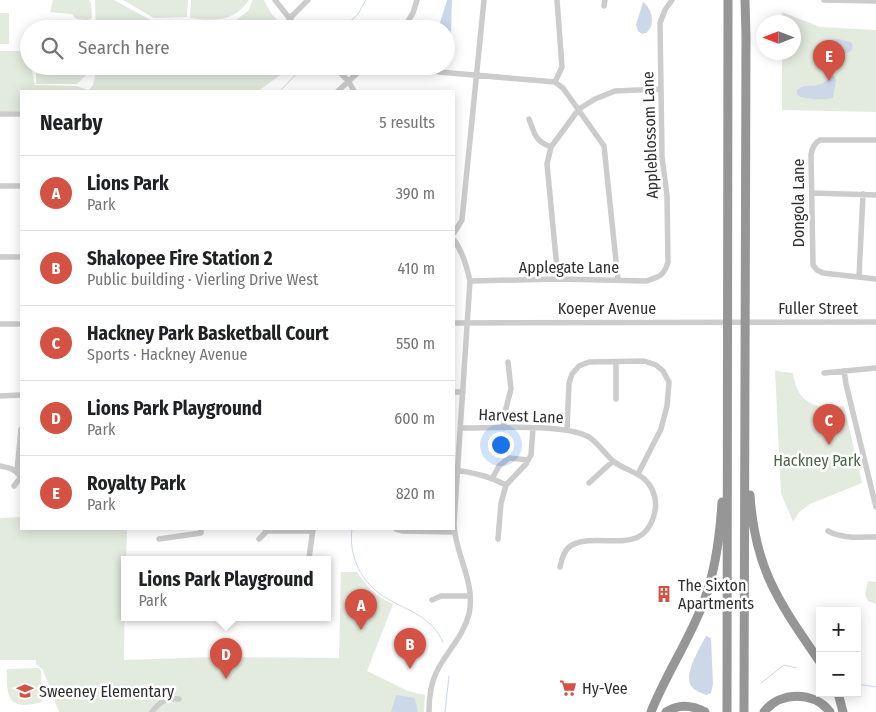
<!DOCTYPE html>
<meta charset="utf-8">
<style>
:root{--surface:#fff;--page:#f2f2f2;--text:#202124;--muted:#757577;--line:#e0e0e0;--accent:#d35243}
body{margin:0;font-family:"Fira Sans Condensed",sans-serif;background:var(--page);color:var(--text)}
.controls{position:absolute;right:15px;bottom:15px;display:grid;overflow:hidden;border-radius:0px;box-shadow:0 2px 12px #0003}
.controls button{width:45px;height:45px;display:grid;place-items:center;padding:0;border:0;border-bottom:1px solid var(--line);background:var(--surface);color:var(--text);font:25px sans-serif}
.compass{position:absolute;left:756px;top:15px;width:45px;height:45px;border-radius:50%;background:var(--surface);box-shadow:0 2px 12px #0003;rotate:270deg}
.you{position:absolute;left:500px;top:444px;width:18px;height:18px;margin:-12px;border:4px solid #fff;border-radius:50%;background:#1a73e8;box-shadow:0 0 0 8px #1a73e833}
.badge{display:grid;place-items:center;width:32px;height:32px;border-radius:50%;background:var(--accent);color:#fff;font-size:16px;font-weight:700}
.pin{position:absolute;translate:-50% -41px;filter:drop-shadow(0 1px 2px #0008)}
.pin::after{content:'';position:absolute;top:26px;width:18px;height:15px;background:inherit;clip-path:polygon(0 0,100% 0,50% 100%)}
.popup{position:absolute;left:121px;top:556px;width:210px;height:65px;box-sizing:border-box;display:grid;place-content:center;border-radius:0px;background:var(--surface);filter:drop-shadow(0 1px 4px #0005);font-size:16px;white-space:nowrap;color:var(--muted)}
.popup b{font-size:19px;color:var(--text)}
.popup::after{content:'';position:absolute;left:50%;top:100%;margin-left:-10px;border:10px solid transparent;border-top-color:var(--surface)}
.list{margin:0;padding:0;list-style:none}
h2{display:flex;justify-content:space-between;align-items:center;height:65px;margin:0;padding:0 20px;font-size:21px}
h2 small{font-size:16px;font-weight:400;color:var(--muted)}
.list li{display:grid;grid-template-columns:32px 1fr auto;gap:15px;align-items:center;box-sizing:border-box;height:75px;padding:0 20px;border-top:1px solid var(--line)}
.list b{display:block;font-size:19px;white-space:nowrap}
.list p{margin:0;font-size:16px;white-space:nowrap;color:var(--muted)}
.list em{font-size:16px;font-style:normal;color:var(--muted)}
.icon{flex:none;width:28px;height:28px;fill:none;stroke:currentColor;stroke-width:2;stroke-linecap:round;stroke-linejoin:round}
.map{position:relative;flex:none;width:876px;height:712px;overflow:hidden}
.search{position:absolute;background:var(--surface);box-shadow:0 2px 12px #0003;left:20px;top:20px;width:435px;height:55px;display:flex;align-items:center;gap:12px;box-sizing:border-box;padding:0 18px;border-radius:28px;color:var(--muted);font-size:19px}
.panel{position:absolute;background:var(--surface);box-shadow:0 2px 12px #0003;left:20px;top:90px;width:435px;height:440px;border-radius:0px}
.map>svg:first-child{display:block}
.green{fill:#e3eade}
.water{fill:#ccd8e8}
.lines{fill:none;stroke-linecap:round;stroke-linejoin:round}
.stream{stroke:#ccd8e8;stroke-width:1}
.minor{stroke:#ccc;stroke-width:5.5}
.highway{stroke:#969696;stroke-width:9}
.labels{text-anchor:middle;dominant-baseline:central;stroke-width:5;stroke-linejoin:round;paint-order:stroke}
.street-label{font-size:16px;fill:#2f2f2f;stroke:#fff}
.park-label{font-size:16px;fill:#4b6641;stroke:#fff}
.poi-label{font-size:16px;fill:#2f2f2f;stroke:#fff;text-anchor:start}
</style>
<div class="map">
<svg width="876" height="712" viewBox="0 0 876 712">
<rect width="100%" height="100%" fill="#fff"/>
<path class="green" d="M53,0H89L91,4L92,18L88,20L76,19L72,14L50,12Z
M95,0H114L154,22L232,23L248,11L253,0H264L271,13L286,29H96Z
M123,0H188L187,17L154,18Z
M191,0H249C234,22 214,21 190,18Z
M782,12L820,27L876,30V112L782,110V53L794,52V22H782Z
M0,13H9V44H0Z
M36,26L94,27V29H36Z
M0,51H28L29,66H31L35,85L76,86L88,90L21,91V111H0Z
M36,66H94V67L77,84H36Z
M97,66H293L258,91H88L93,85Z
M775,371L793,373C797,404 816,410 844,406L862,483L810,504L799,512L793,522L781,493Z
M21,517V529H127L126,560H125L124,660L214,657L339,658L341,572H357C367,587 375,596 393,604L367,671L408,691L425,695L424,712H59L43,670L36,664V660H0V518Z
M868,581L876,582V604L868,601L865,594Z
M39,668L41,670L42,702C8,712 6,696 7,669Z"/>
<path class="water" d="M447,0H452L451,34L447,38L446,29H440L439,26Z
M643,2C652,8 656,25 646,33L642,34L638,31L636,25Z
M837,39L848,41L852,43C856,58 838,53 831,49L827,43L830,40Z
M831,76H834L836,80L833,98C826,100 803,100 797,95V90C809,80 816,93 831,76Z
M706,636L711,638L713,684L711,693L706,695C702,693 695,691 692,687C682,676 700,648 706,636Z
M396,695L415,698L418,712H391Z"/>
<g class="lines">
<path class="stream" d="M342,29L358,14L366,0
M280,91L304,66
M352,529C348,556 362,584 386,598C408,611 431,616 443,642
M761,683L784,665L796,668
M857,684L876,687
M445,712L449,676"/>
<path class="minor" d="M275,0L298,29
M824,0L876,1
M604,6L605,0
M289,19L308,0
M403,29L413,13L417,0
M334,66L349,82L354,91
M423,66L439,72L555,82L563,88L604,146L618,280
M555,82L562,67L557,0
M338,91L365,66
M0,114H21
M529,119C535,134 534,140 551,147
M876,140H820C814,143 812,148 811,155L813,265L817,270L823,273L876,279
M0,186H21
M812,193L876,195
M454,233L462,220L484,0
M454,240C463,252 467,267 470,281L454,523
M0,257H21
M859,277L863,194
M558,279L547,164L551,147L579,109L595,99L615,91L661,89
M470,281L558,279L646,281C659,277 664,276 668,262L667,196L662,157L660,23L665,10L672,0
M454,323L876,322
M0,324H21
M616,362V399
M844,371L846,384L876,507
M824,373L876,368
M454,392H463
M0,396L21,395
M461,428C492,428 563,423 589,437C598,443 605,454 613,461C624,470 640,472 648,483C654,490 657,502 655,511C645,559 601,531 572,545C564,549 562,559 560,567
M504,428V416L511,389L508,362
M567,430L569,383L572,374L579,366L589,362L644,361L656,365L663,371L669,382L667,406L661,429L638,474
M0,466C10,468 15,469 21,477
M454,470C473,472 489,476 506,485
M17,471L21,429
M493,477L499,466L509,458L528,460
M589,483L613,461
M14,486L21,477
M396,529L403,531L454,532
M267,531H313
M828,531C843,539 859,537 876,537
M159,539L201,533V529
M259,539L267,531L265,529
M498,539L501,503L506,485L526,464L531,455L533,428
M309,558L313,529
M432,600L441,596H470
M152,712C160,701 166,698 179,699
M429,712C429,698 430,684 437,671C447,651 463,637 469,614C476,582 455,555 454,524"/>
<path class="highway" d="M750,495C755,570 779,602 820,662
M838,693L843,712
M651,712C666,674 690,639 704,601C716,569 720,536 722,502
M666,712C678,704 692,705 705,712
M727,712L728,0
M744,712L746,36L745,0
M764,712C780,691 814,691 830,712"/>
</g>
<defs>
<g id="building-bare" transform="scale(1.35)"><path d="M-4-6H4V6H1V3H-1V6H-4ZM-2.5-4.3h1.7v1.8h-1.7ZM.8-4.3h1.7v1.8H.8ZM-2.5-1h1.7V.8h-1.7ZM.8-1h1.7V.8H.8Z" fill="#d35243" stroke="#fff" stroke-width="2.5" paint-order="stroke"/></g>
<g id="supermarket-bare" transform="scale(1.35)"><path d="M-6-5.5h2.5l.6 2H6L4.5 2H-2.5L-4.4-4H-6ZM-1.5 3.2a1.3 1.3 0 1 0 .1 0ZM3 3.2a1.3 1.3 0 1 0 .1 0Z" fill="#d35243" stroke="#fff" stroke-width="2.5" paint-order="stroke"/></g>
<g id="school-bare" transform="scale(1.35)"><path d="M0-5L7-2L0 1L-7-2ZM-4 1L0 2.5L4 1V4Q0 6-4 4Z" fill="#d35243" stroke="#fff" stroke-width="2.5" paint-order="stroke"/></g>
</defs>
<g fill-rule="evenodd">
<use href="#building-bare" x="664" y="594"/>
<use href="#supermarket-bare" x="568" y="688"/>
<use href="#school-bare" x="25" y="691"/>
</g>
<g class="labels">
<g class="street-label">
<text transform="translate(650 135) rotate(-92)">Appleblossom Lane</text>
<text transform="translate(798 203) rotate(-90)">Dongola Lane</text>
<text x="569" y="267">Applegate Lane</text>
<text x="607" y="308">Koeper Avenue</text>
<text x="818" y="308">Fuller Street</text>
<text transform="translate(521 416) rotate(2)">Harvest Lane</text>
</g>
<g class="park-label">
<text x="817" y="460">Hackney Park</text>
</g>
<g class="poi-label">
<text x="678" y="585">The Sixton<tspan x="678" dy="18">Apartments</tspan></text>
<text x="582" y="688">Hy-Vee</text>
<text x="39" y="691">Sweeney Elementary</text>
</g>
</g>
</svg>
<div class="controls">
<button>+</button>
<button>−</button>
</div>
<svg class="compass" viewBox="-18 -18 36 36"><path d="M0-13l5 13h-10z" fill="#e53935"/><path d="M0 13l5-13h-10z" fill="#757577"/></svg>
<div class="you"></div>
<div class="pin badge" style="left:361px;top:630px">A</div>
<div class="pin badge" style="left:410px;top:669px">B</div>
<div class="pin badge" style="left:829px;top:445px">C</div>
<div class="pin badge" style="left:226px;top:679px">D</div>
<div class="popup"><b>Lions Park Playground</b>Park</div>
<div class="pin badge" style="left:829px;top:81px">E</div>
<div class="search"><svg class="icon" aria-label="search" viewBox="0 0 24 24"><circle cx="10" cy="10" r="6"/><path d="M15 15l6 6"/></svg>Search here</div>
<section class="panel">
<h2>Nearby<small>5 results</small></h2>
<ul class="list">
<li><span class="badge">A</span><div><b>Lions Park</b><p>Park</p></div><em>390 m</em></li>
<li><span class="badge">B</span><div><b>Shakopee Fire Station 2</b><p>Public building · Vierling Drive West</p></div><em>410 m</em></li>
<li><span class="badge">C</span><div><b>Hackney Park Basketball Court</b><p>Sports · Hackney Avenue</p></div><em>550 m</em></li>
<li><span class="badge">D</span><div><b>Lions Park Playground</b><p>Park</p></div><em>600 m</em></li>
<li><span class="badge">E</span><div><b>Royalty Park</b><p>Park</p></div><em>820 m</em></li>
</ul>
</section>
</div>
